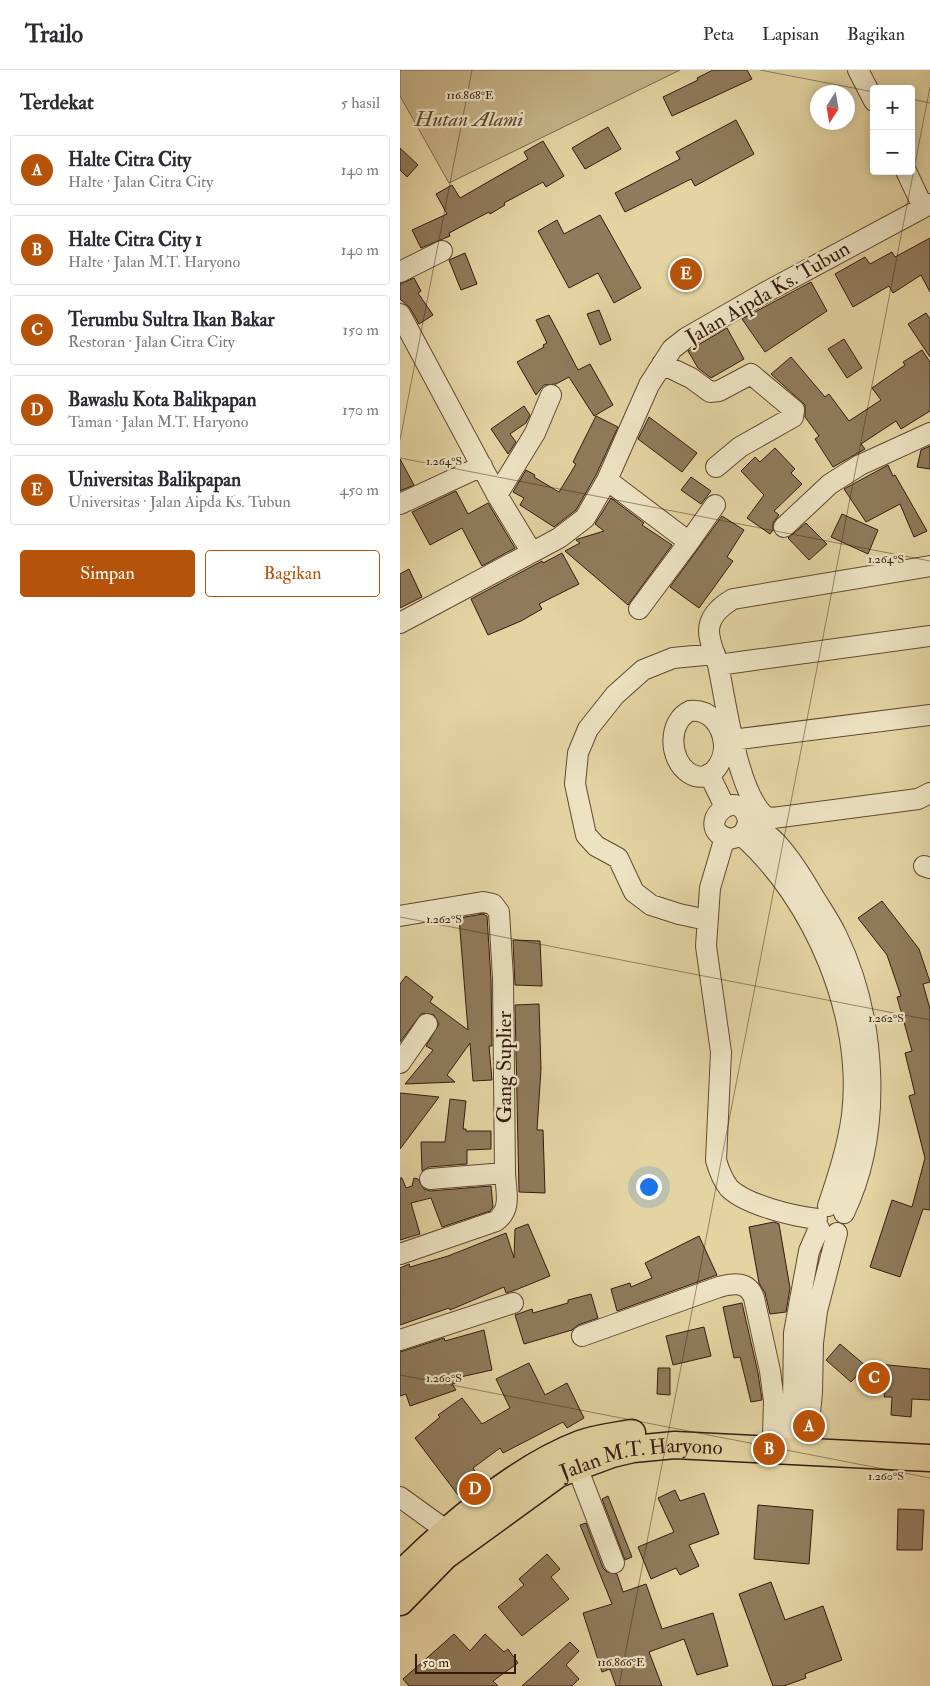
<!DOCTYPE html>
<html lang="id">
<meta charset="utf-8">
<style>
:root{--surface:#fff;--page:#f2f2f3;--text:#2b2b33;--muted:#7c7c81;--line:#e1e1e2;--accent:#b45309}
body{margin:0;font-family:"IM FELL Double Pica",serif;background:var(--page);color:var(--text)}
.controls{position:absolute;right:15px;top:15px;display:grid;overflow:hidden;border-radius:5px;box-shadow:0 2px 12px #0003}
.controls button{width:45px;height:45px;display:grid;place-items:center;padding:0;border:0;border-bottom:1px solid var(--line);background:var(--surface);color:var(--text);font:25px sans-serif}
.compass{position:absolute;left:410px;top:15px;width:45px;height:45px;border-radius:50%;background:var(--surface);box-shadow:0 2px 12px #0003;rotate:191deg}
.scale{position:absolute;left:15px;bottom:12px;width:101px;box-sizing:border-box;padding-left:5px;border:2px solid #351a10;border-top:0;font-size:14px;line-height:18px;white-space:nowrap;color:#351a10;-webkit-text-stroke:4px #ede3c3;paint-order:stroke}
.you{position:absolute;left:248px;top:1116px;width:18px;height:18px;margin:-12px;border:4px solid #fff;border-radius:50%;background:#1a73e8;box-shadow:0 0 0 8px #1a73e833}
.badge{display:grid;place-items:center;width:32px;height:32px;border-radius:50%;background:var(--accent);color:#fff;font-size:16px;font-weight:700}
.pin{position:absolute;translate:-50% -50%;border:2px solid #fff;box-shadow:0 1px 5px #0006}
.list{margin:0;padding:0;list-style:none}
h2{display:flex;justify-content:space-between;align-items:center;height:65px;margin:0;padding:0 20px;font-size:21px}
h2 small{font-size:16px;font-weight:400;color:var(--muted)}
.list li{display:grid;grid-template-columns:32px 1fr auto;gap:15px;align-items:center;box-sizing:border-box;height:70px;margin:0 10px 10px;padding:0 10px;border:1px solid var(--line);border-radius:5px}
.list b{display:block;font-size:19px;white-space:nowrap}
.list p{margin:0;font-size:16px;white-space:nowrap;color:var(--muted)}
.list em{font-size:16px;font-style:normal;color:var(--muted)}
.actions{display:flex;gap:10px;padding:15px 20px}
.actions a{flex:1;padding:11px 0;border:1px solid var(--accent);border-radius:5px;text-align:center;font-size:18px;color:var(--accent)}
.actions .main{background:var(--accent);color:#fff}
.map{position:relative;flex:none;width:530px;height:1616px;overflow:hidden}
header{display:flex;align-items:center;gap:30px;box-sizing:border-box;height:70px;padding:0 25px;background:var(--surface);border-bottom:1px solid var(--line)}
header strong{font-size:24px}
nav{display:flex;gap:28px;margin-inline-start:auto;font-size:18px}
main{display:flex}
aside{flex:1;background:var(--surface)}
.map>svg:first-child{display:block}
.green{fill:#c6b489;stroke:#7e674c}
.building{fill:#907b5c;stroke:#351a10}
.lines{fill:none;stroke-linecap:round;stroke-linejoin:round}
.minor-casing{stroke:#614834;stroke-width:22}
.major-casing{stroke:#351a10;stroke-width:29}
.minor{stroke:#ede3c3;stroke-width:20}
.major{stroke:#e4d4a2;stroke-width:26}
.ticks{fill:none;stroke:#351a10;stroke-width:1;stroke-opacity:0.45}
.labels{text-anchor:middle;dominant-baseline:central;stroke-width:4.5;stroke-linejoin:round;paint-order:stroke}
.park-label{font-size:21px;font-style:italic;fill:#604834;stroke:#ede3c3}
.street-label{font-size:21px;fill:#351a10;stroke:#ede3c3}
.ticks-label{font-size:12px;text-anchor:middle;fill:#351a10;stroke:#ede3c3;stroke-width:4.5;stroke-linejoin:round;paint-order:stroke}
</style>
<header>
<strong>Trailo</strong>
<nav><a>Peta</a><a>Lapisan</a><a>Bagikan</a></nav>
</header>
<main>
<aside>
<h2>Terdekat<small>5 hasil</small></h2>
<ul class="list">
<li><span class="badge">A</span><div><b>Halte Citra City</b><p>Halte · Jalan Citra City</p></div><em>140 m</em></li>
<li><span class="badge">B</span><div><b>Halte Citra City 1</b><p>Halte · Jalan M.T. Haryono</p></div><em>140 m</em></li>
<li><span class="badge">C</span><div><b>Terumbu Sultra Ikan Bakar</b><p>Restoran · Jalan Citra City</p></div><em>150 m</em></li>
<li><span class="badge">D</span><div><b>Bawaslu Kota Balikpapan</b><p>Taman · Jalan M.T. Haryono</p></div><em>170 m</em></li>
<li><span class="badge">E</span><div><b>Universitas Balikpapan</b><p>Universitas · Jalan Aipda Ks. Tubun</p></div><em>450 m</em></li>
</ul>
<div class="actions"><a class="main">Simpan</a><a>Bagikan</a></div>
</aside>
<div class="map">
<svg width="530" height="1616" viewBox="0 0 530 1616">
<rect width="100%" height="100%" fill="#e4d4a2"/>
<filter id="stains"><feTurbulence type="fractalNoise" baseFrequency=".004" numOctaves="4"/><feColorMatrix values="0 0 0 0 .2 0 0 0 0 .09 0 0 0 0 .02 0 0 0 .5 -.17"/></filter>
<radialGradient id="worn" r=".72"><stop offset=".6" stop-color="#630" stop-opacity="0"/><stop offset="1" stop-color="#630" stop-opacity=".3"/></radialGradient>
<path class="green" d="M0,0H280L49,113L0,26Z"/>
<path class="building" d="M313,0H347L352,9L272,46L263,27L298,10L297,8Z
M336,50L354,84L295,116L291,109L225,142L215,123L280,89L276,82Z
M208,57L221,79L185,99L172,78Z
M143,71L164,106L146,117L143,112L104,133L105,135L90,144L89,142L49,163L50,166L21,178L12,160L47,144L36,124L52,115L60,128L128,89L124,82Z
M0,78L18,95L7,107L0,100Z
M200,145L241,218L214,233L198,203L169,218L138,161L157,150L164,164Z
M530,168V222L521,205L493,223L489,216L453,237L435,204L465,187L470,194L492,182L495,187Z
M65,183L77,214L61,220L49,190Z
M14,208L21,221L18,223L33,245L19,254L10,238L0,229V214Z
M411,212L427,241L365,282L342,249Z
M199,240L211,270L200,275L187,244Z
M526,243L530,249V287L508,254Z
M149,245L178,300L190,294L213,335L194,346L169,307L156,314L144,315L136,325L117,292L144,277L143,275L147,273L136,250Z
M327,258L344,289L311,308L298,298L288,281Z
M444,269L462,298L447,308L428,279Z
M522,280L530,292V341L501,359L496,351L461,374L465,379L433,397L415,369L419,366L405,347V335L371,304L391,287L425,327L429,324L449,351L481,330L472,318L505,295L503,292Z
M124,336L130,345L126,353L110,364L116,372L108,384L91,359Z
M196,346L218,357L196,405L176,440L154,457L120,435L124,428L113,422L126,400L135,405L134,407L159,422L176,394L173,392Z
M249,347L297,383L282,402L238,369Z
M530,376V399L517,397L521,380Z
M375,378L395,399L391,403L402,414L374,441L379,445L373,453V460L370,464L347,448L364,425L341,401L355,387L360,392Z
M0,389L14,415L0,421Z
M488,395L493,406L495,405L527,461L514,467L500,434L466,452L444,419Z
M291,407L311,421L301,434L281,420Z
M56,421L68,444L88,433L115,478L82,496L62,458L30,475L12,442Z
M211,428L244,453L242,455L272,475L228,535L165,481L180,473L176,470L178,469L204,461L195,454Z
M442,444L478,460L468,484L431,467Z
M322,446L344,460L327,487L333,491L299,538L270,517Z
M406,453L427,474L409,490L388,468Z
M162,483L179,514L139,534L142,539L121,551L88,565L71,529L142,491L143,493Z
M9,499L22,527L0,538V504Z
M482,831L519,879L530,912L523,914L530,939V1140L523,1139L500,1207L470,1197L492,1130L512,1137L525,1088L509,1026L515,1024L505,983L512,981L497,927L501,926L487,885L458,848Z
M83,844L87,846L91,910L92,976H89L92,1010L73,1011L70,973L47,1005L55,1012L5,1014L33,980L26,976L39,954L34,945L22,943L0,972V914L6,906L33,927L30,932L68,960L59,848Z
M113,870L140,871L142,916L115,915Z
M139,934L141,999L137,1060H143L145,1123L119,1122L115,935Z
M0,1023L39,1027L0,1079Z
M50,1029L66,1031L63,1059H66V1061H91V1079L67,1080V1094L29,1097L22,1101L21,1072H45Z
M0,1108H2L6,1118L12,1116L14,1108L18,1109L24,1119L30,1121L91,1116L93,1137L90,1141L42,1157L31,1128L11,1133L20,1164L0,1170Z
M374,1152L379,1154L390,1218L386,1242L370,1244L365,1223L359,1213L349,1157Z
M128,1154L150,1206L113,1221L106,1223L104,1217L50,1240L49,1238L0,1255V1198L9,1194L10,1197L48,1186L106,1163L114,1188L115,1159Z
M299,1166L317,1205L217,1241L211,1219L230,1213L231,1217L252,1208L245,1193Z
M191,1224L198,1248L178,1255L172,1260L124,1274L115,1245L132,1239L133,1243L168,1233V1230Z
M342,1233L358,1303L362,1330L351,1332L340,1287L334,1288L323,1237Z
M304,1257L311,1286L273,1295L266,1266Z
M84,1260L92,1300L56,1308L58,1313L52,1314L56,1320L10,1336L6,1324L0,1326V1282L44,1268L45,1271Z
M440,1274L466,1296L451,1312L426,1290Z
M129,1293L145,1325L167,1313L184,1348L167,1358L163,1352L103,1383L100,1378L73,1398L80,1409L58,1425L15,1368L40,1347L38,1345L62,1328L82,1354L110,1338L96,1309Z
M467,1293L530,1299V1330L512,1329L511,1347L491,1345L492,1327H484L485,1323L465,1321Z
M258,1298H270V1325L257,1324Z
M275,1420L280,1431L304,1423L319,1464L289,1475L299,1496L280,1505L276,1498L251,1509L238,1477L274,1462L258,1428Z
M208,1426L232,1487L225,1490L202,1429Z
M358,1435L413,1440L409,1494L354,1489Z
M498,1439L524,1440L522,1480H497Z
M186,1453L203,1498L207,1502L217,1504L223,1522L246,1514L262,1559L313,1543L328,1596L297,1605L284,1569L249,1582L262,1616H216L210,1599L202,1602L183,1543L212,1534L180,1455Z
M147,1484L160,1499L151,1507L169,1529L122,1566L98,1537L124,1515L119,1509Z
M371,1512L385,1550L423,1536L442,1590L405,1604L406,1608L384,1616H373L339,1524Z
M54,1564L70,1581L85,1564L104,1582L108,1579L118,1593L93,1611L98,1616H9L3,1609Z
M170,1572L179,1581L166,1595L179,1609L172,1616H122Z"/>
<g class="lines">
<g class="minor-casing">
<path id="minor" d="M458,0L474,31
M506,101L523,137
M0,202L42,181
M0,244L97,425L131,481
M262,294L291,308L310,322L319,321L351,304L394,340L393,347L340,377L316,397
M207,410L289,472L315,435
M97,425L135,363L151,325
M0,434L82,396
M384,457L430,414L460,395L530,363
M530,496L333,529C321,536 309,546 309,561C309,572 315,584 318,595C326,631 337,724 366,747L373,748L518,729L530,723
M239,539L289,472
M0,553L159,468L185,448L207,410L249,315L272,279L286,268L366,222L530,134
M318,595L530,566
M290,641C310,639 322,655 324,674C325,693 309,716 289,703C268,689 268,651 290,641Z
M332,670L530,645
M309,704L325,737
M348,750C347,762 341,767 330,769C290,759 338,711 348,750C359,759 372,766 380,777C393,791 404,810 414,827C422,840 431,853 437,866C476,947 484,1061 444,1143
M341,765C414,829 464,947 452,1045C448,1076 438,1106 428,1136
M325,767L310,818L306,876L321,982L316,1090C319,1101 322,1109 329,1118C346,1135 393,1146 417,1149
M524,796L530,798
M0,846L83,832L93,834L99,842L103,908L105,1103C106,1122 112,1139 96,1151L0,1184
M307,850L279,844L251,835L234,822L218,788L196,776L186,765L175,714L178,683L188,659L215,625L243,600L273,588L315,584
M0,993L27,954
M30,1109L105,1103
M182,1266L319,1217C334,1213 348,1211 354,1228L370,1301L374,1331L373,1365
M0,1270L113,1233
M390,1380L393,1334L394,1263L409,1181L419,1158
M406,1382L412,1323L413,1273L417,1241L437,1163
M177,1397L214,1493
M0,1427L47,1461"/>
</g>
<g class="major-casing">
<g id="major">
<path d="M0,1505C47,1458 117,1398 180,1374C196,1368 215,1366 232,1363"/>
<path id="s1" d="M0,1532L45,1486L158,1404L212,1384L233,1379L275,1375L530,1388"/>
</g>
</g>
<use href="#minor" class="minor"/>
<use href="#major" class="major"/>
</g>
<path class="ticks" d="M360,0L474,22M511,29L530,33M0,370L72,0M0,388L530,491M0,847L530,950M0,1305L530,1408M219,1616L530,17"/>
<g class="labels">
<g class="park-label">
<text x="69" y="49">Hutan Alami</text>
</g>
<g class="street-label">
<text transform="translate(368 223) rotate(-30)">Jalan Aipda Ks. Tubun</text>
<text transform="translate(104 997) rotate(-90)">Gang Suplier</text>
<text stroke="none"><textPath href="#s1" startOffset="290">Jalan M.T. Haryono</textPath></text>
</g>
</g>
<g class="ticks-label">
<text x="70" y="29">116.868°E</text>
<text x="44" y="395">1.264°S</text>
<text x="486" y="493">1.264°S</text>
<text x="44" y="853">1.262°S</text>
<text x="486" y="952">1.262°S</text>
<text x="44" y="1312">1.260°S</text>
<text x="486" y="1410">1.260°S</text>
<text x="221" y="1596">116.866°E</text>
</g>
<rect width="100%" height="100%" filter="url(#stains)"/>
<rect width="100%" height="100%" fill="url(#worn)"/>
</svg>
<div class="controls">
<button>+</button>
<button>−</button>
</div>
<svg class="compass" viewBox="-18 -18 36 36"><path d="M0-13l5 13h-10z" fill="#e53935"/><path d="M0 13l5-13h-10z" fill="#7c7c81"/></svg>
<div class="scale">50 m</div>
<div class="you"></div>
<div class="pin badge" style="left:409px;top:1356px">A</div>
<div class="pin badge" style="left:369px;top:1379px">B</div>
<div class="pin badge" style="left:474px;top:1308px">C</div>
<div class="pin badge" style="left:75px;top:1419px">D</div>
<div class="pin badge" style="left:286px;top:204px">E</div>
</div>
</main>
